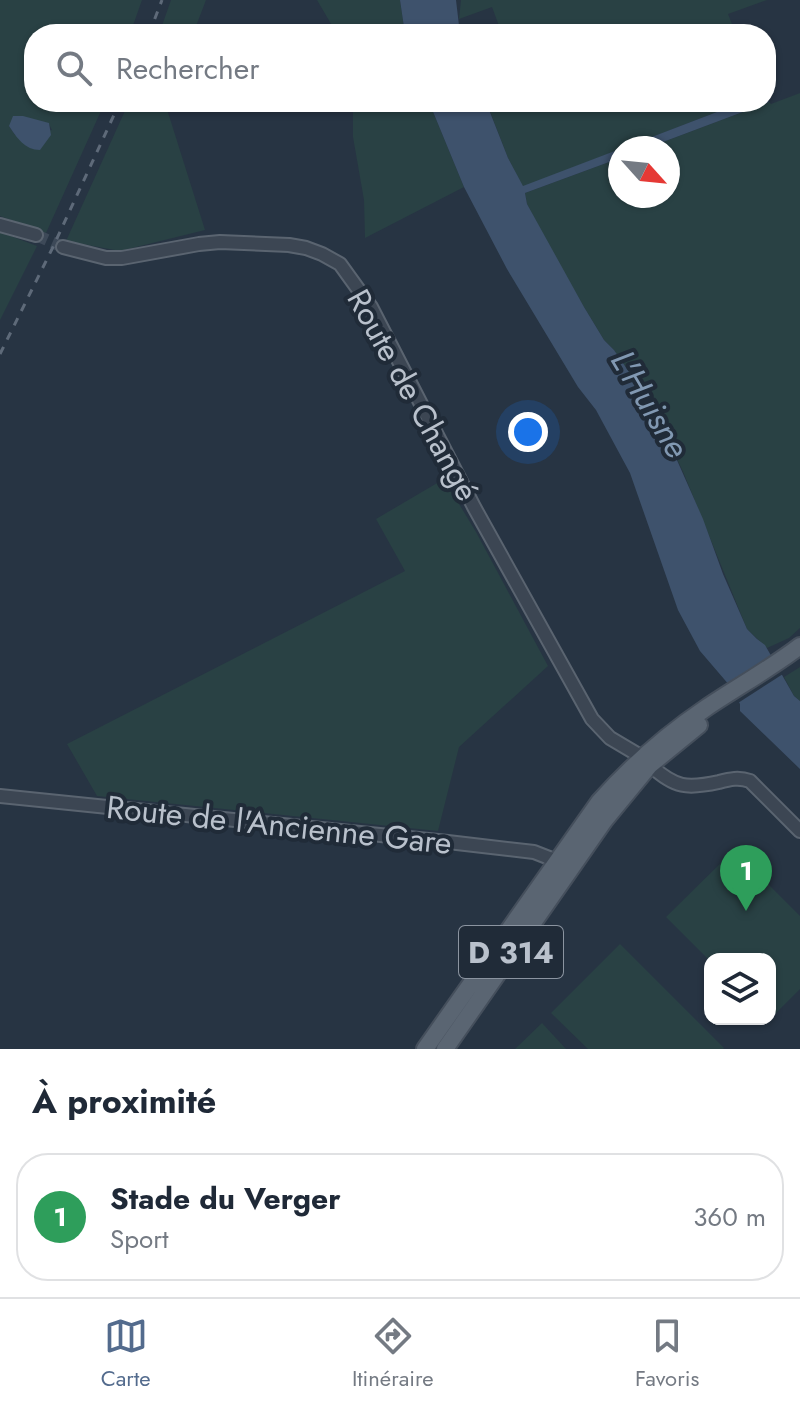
<!DOCTYPE html>
<html lang="fr">
<meta charset="utf-8">
<style>
:root{--surface:#fff;--page:#f6f6f7;--text:#1f2937;--muted:#747a83;--line:#e0e1e3;--accent:#536b8d}
body{margin:0;font-family:Jost,sans-serif;background:var(--page);color:var(--text)}
.controls{position:absolute;right:24px;bottom:24px;display:grid;overflow:hidden;border-radius:16px;box-shadow:0 2px 6px #0004}
.controls button{width:72px;height:72px;display:grid;place-items:center;padding:0;border:0;border-bottom:2px solid var(--line);background:var(--surface);color:var(--text);font:40px sans-serif}
.compass{position:absolute;left:608px;top:136px;width:72px;height:72px;border-radius:50%;background:var(--surface);box-shadow:0 2px 6px #0004;rotate:117deg}
.you{position:absolute;left:528px;top:432px;width:28px;height:28px;margin:-20px;border:6px solid #fff;border-radius:50%;background:#1a73e8;box-shadow:0 0 0 12px #1a73e833}
.badge{display:grid;place-items:center;width:52px;height:52px;border-radius:50%;background:var(--accent);color:#fff;font-size:26px;font-weight:700}
.pin{position:absolute;translate:-50% -66px;filter:drop-shadow(0 2px 4px #0008)}
.pin::after{content:'';position:absolute;top:42px;width:28px;height:24px;background:inherit;clip-path:polygon(0 0,100% 0,50% 100%)}
.list{margin:0;padding:0;list-style:none}
h2{display:flex;justify-content:space-between;align-items:center;height:104px;margin:0;padding:0 32px;font-size:34px}
h2 small{font-size:26px;font-weight:400;color:var(--muted)}
.list li{display:grid;grid-template-columns:52px 1fr auto;gap:24px;align-items:center;box-sizing:border-box;height:128px;margin:0 16px 16px;padding:0 16px;border:2px solid var(--line);border-radius:32px}
.list b{display:block;font-size:30px;white-space:nowrap}
.list p{margin:0;font-size:26px;white-space:nowrap;color:var(--muted)}
.list em{font-size:26px;font-style:normal;color:var(--muted)}
.icon{flex:none;width:44px;height:44px;fill:none;stroke:currentColor;stroke-width:2;stroke-linecap:round;stroke-linejoin:round}
.map{position:relative;flex:none;width:800px;height:1049px;overflow:hidden}
.search{position:absolute;background:var(--surface);box-shadow:0 2px 6px #0004;left:24px;right:24px;top:24px;height:88px;display:flex;align-items:center;gap:20px;box-sizing:border-box;padding:0 28px;border-radius:32px;color:var(--muted);font-size:30px}
.sheet{height:248px;background:var(--surface)}
nav{display:flex;justify-content:space-around;align-items:center;box-sizing:border-box;height:112px;border-top:2px solid var(--line);background:var(--surface);font-size:22px;color:var(--muted)}
nav a{display:grid;justify-items:center;gap:4px}
nav .on{color:var(--accent)}
.map>svg:first-child{display:block}
.green{fill:#294144;fill-rule:evenodd}
.water{fill:#3e526c}
.pier{fill:#273443}
.lines{fill:none;stroke-linecap:round;stroke-linejoin:round}
.minor-tunnel{stroke:#3d4958;stroke-width:12;stroke-dasharray:12 6;stroke-linecap:butt}
.minor-casing{stroke:#5a6470;stroke-width:16}
.major-casing{stroke:#454f5c;stroke-width:20}
.minor{stroke:#3c4653;stroke-width:12}
.major{stroke:#5a6572;stroke-width:16}
.rail{stroke:#5e6a79;stroke-width:3;stroke-dasharray:8 8;stroke-linecap:butt}
.labels{text-anchor:middle;dominant-baseline:central;stroke-width:8;stroke-linejoin:round;paint-order:stroke}
.shield{fill:#202b38;stroke:#8b94a0;stroke-width:2}
.shield-label{font-size:30px;font-weight:bold;fill:#b9c1cc}
.street-label{font-size:32px;fill:#b9c1cc;stroke:#202b38}
.water-label{font-size:34px;font-style:italic;fill:#8198b2;stroke:#202b38}
</style>
<div class="map">
<svg width="800" height="1049" viewBox="0 0 800 1049">
<rect width="100%" height="100%" fill="#273443"/>
<path class="green" d="M0,0H142L130,34H34V102H105L46,233L0,216ZM49,124L52,130L15,135L9,126Z
M171,0H206L193,34H159Z
M317,0H400L405,34H337Z
M461,0H767L728,14L736,34H502L492,7L459,19Z
M800,93V628L789,638L767,648L747,629L684,474L665,433L640,388L614,350L604,340L584,307L552,252L527,204L525,193L620,158V196H668V148H647L769,102L771,104Z
M129,102H167L166,106L205,230L120,251L66,241Z
M353,102H429L464,187L365,238L364,200L353,137Z
M508,102H743L523,187L508,158L489,109Z
M0,232L37,246L0,320Z
M444,479L476,532L548,666L459,747L438,831L97,796L67,744L405,571L376,519Z
M800,667V701L794,696L784,677Z
M734,850L800,916V989L769,1020L770,959H710V961L666,917Z
M620,944L724,1048L723,1049H588L551,1013Z
M542,1023L566,1049H515Z"/>
<path class="water" d="M400,0H456L460,34H405Z
M766,99L769,102L647,148H623L743,102H766Z
M429,102H486L508,158L523,186L620,149V158L525,193L527,204L584,307L604,340L614,350L640,388L665,433L703,519L723,574L747,629L757,639L765,645L794,696L800,701V769L740,711V704L730,686L700,651L678,610L630,473L596,410L578,387L507,269L464,187Z
M13,116H23L49,123L51,135L40,150C25,150 17,138 9,126Z"/>
<path class="pier" d="M773,658L783,674L738,703L728,687Z"/>
<g class="lines">
<path class="minor-tunnel" d="M36,235L63,247"/>
<g class="minor-casing">
<path id="minor" d="M0,225L36,235
M63,247L106,258H122L199,244L220,242L289,245L306,248L322,254L340,264L371,307L474,507L592,719L610,738L642,757
M650,765C675,788 687,789 719,782C730,779 739,777 750,781L800,831
M0,796L448,842L534,852L557,861"/>
</g>
<g class="major-casing">
<path id="major" d="M425,1049L599,802C631,766 666,735 706,708C737,687 770,669 800,646
M445,1049L604,821L650,765L699,725"/>
</g>
<use href="#minor" class="minor"/>
<use href="#major" class="major"/>
<path class="rail" d="M149,34L162,0
M0,354L53,247L120,102"/>
</g>
<g class="labels">
<rect class="shield" x="459" y="926" width="104" height="52" rx="6"/>
<g class="shield-label">
<text x="511" y="952">D 314</text>
</g>
<g class="street-label">
<text transform="translate(413 395) rotate(61)">Route de Changé</text>
<text transform="translate(279 825) rotate(6)">Route de l'Ancienne Gare</text>
</g>
<g class="water-label">
<text transform="translate(650 404) rotate(59)">L'Huisne</text>
</g>
</g>
</svg>
<div class="controls">
<button><svg class="icon" aria-label="layers" viewBox="0 0 24 24"><path d="M12 4l9 5-9 5-9-5zM3 14l9 5 9-5"/></svg></button>
</div>
<svg class="compass" viewBox="-18 -18 36 36"><path d="M0-13l5 13h-10z" fill="#e53935"/><path d="M0 13l5-13h-10z" fill="#747a83"/></svg>
<div class="you"></div>
<div class="pin badge" style="left:746px;top:911px;background:#2e9e5b">1</div>
<div class="search"><svg class="icon" aria-label="search" viewBox="0 0 24 24"><circle cx="10" cy="10" r="6"/><path d="M15 15l6 6"/></svg>Rechercher</div>
</div>
<section class="sheet">
<h2>À proximité<small></small></h2>
<ul class="list">
<li><span class="badge" style="background:#2e9e5b">1</span><div><b>Stade du Verger</b><p>Sport</p></div><em>360 m</em></li>
</ul>
</section>
<nav>
<a class="on"><svg class="icon" aria-label="map" viewBox="0 0 24 24"><path d="M3 6l6-2 6 2 6-2v14l-6 2-6-2-6 2zM9 4v14M15 6v14"/></svg>Carte</a>
<a><svg class="icon" aria-label="directions" viewBox="0 0 24 24"><path d="M12 3l9 9-9 9-9-9zM9 14v-3h6M13 9l2 2-2 2"/></svg>Itinéraire</a>
<a><svg class="icon" aria-label="saved" viewBox="0 0 24 24"><path d="M7 4h10v16l-5-4-5 4z"/></svg>Favoris</a>
</nav>
